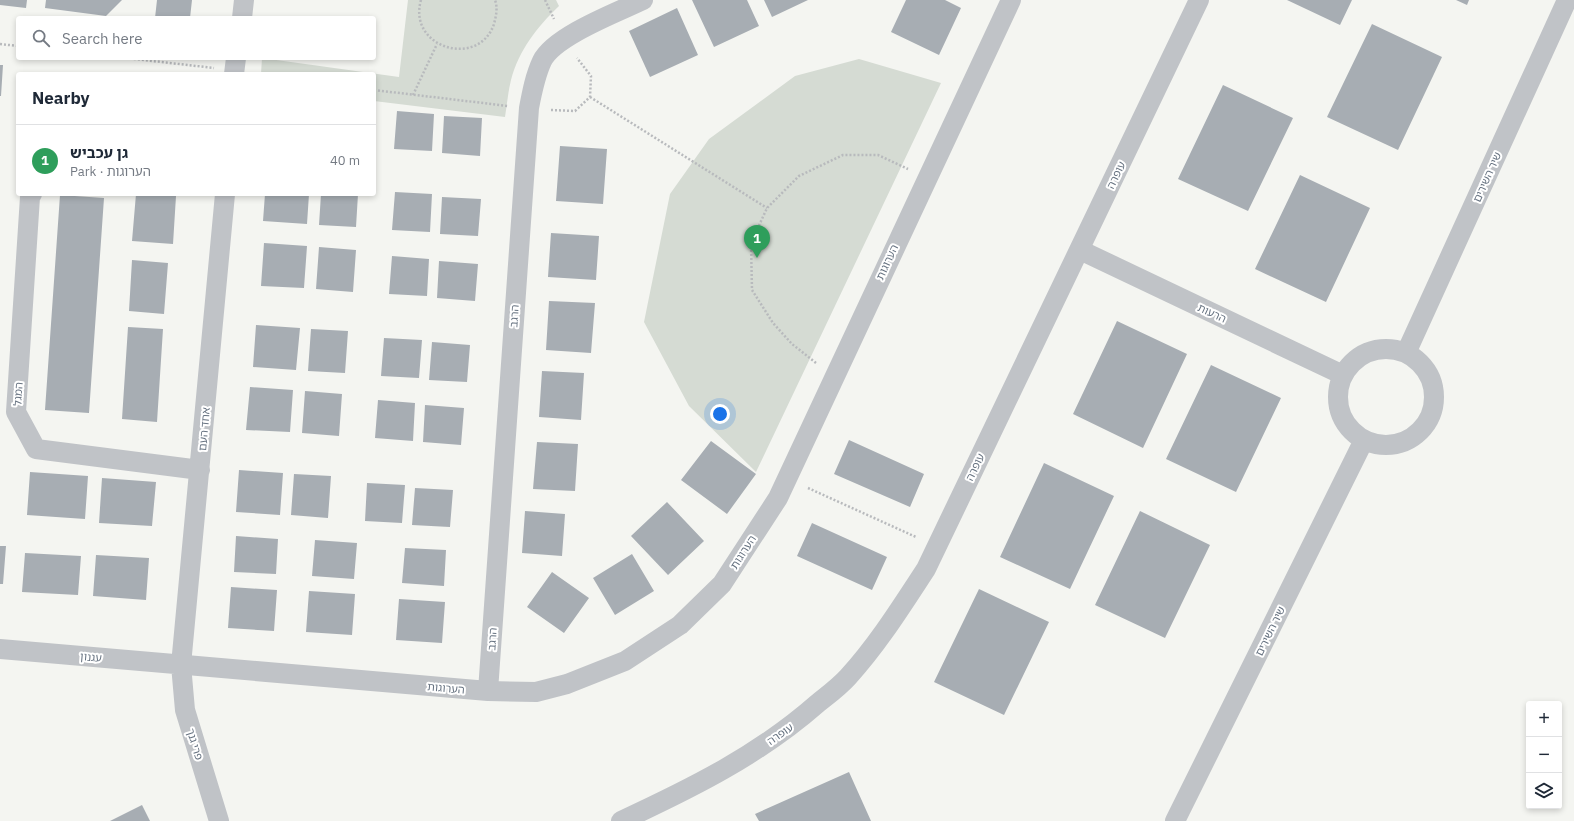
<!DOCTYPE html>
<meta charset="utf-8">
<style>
:root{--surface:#fff;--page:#f2f2f3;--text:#1f2937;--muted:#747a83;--line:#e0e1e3;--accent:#ea580c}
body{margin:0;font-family:"IBM Plex Sans","Noto Sans Hebrew",sans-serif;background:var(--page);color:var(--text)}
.controls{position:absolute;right:12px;bottom:12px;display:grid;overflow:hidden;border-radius:4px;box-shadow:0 2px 6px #0003}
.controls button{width:36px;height:36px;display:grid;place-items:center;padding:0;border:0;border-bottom:1px solid var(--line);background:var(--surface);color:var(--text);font:20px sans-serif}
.you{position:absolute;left:720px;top:414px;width:14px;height:14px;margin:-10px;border:3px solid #fff;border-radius:50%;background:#1a73e8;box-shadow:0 0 0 6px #1a73e833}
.badge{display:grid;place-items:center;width:26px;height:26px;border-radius:50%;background:var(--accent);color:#fff;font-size:13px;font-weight:700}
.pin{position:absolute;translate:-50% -33px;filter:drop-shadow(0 1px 2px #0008)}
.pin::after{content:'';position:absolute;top:21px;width:14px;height:12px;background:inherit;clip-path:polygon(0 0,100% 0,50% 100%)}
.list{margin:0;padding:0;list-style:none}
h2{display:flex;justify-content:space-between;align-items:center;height:52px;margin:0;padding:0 16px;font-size:17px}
h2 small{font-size:13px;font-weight:400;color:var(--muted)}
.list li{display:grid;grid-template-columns:26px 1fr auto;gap:12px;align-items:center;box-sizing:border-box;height:72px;padding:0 16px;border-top:1px solid var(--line)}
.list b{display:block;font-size:15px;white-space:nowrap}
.list p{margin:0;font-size:13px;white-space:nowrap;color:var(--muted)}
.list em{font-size:13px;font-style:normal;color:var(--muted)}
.icon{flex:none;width:22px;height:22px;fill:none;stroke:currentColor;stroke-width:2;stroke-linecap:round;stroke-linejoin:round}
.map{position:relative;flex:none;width:1574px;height:821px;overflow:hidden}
.search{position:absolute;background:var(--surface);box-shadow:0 2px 6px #0003;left:16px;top:16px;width:360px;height:44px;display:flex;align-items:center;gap:10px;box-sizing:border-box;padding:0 14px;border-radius:4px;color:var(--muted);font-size:15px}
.panel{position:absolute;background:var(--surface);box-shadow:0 2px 6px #0003;left:16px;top:72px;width:360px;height:124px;border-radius:4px}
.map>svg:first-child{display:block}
.green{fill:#d5dbd3}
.building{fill:#a7adb3}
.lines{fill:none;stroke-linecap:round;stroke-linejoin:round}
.path{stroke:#b8babd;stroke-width:2.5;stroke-dasharray:2 2;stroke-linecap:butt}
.minor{stroke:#c0c3c7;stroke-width:20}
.labels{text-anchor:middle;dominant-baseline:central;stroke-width:4;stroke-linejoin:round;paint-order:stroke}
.street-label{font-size:11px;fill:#667280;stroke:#fff}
</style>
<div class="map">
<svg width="1574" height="821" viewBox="0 0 1574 821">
<rect width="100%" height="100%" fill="#f4f5f1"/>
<path class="green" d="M408,0H556L559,6C537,27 519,50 511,80C508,92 507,105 505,117L374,101V74H261L262,58L399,77Z
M859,59L941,83L756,472L689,406L644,322L670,194L709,139L795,76Z"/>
<path class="building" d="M0,0H27L26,8L0,5Z
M46,0H122L106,16L45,8Z
M157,0H192L190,18H155Z
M692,0H747L759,26L714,47Z
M764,0H808L772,17Z
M906,0H945L961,8L939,55L891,32Z
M1287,0H1352L1340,25Z
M1456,0H1469L1467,5Z
M677,8L698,55L650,77L629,31Z
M1372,24L1442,57L1398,150L1327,117Z
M0,65H3L1,96H0Z
M1223,85L1293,118L1248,211L1178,179Z
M397,111L434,114L432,151L394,149Z
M444,116L482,118L480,156L442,153Z
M560,146L607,149L603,204L556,201Z
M1300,175L1370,208L1326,302L1255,269Z
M395,192L432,194L430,232L392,230Z
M136,194L176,196L173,244L132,241Z
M265,194H309L307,224L263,221Z
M321,194H358L356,227L319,225Z
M60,195L104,198L89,413L45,410Z
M442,197L481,199L478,236L440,234Z
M551,233L599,236L596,280L548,277Z
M264,243L307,246L304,288L261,286Z
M319,247L356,250L353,292L316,289Z
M392,256L429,259L427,296L389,294Z
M132,260L168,263L164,314L129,311Z
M439,261L478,264L475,301L437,298Z
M549,301L595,303L591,353L546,350Z
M1117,321L1187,354L1143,448L1073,414Z
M256,325L300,328L296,370L253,367Z
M128,327L163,329L157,422L122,419Z
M311,329L348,331L345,373L308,371Z
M384,338L422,340L419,378L381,376Z
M432,342L470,345L467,382L429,380Z
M1211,365L1281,398L1236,492L1166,459Z
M542,371L584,373L581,420L539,417Z
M250,387L293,390L290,432L246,430Z
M305,391L342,394L339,436L302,433Z
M378,400L415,403L413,441L375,438Z
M425,405L464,408L461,445L423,442Z
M849,440L924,474L910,507L834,474Z
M711,441L756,474L727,514L681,480Z
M537,442L578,444L575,491L533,489Z
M1044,463L1114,496L1070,589L1000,557Z
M239,470L283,473L280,515L236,512Z
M30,472L88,476L85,519L27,515Z
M294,474L331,476L328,518L291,515Z
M102,478L156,482L152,526L99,523Z
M367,483L405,485L402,523L365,521Z
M415,488L453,490L450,527L412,525Z
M667,502L704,541L668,575L631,536Z
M525,511L565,514L562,556L522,553Z
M1140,511L1210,545L1165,638L1095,605Z
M812,523L887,557L872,590L797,556Z
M236,536L278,539L276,574L234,572Z
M315,540L357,543L354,579L312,576Z
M0,546H6L3,584H0Z
M405,548L446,550L444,586L402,583Z
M25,553L81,556L78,595L22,592Z
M632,554L654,591L615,615L593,578Z
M96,555L149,558L146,600L93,596Z
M552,572L589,598L564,633L527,607Z
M231,587L277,590L274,631L228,628Z
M979,589L1049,622L1004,715L934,682Z
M309,591L355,594L352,635L306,632Z
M399,599L445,602L442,643L396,640Z
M849,772L871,821H759L755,814Z
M142,805L150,821H110Z"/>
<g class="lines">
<path class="path" d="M421,0C407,48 479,69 494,24C496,16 498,8 495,0
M545,0L554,19
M0,44L18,46
M126,58L214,68
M374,90L508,106
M413,95L437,44
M590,97L767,208
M551,110L575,111L590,97L591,76L577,58
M816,363L792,344L773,323L752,290L751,243L767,208L799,176L843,155H878L908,169
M808,488L916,537"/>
<path class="minor" d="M242,18L244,0
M234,74L236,58
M32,194L30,197L16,412L36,449L200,470
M1080,250L1343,375
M1338 397a48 48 0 1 1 96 0a48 48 0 1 1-96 0Z
M1406,353L1567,0
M0,649L488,691L536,692L567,684L625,661L680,625L722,584L778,498L1011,0
M488,691L529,108C532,92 535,76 542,61C554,36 618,12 643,0
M219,821L185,710L181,665L225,194
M621,821C692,788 759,755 818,703C828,695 839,687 848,677C878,644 901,607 926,569L1199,0
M1175,821L1364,440"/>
</g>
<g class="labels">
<g class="street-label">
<text transform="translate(1116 175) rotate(-64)">עופרה</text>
<text transform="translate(1487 177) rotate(-66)">שיר השירים</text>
<text transform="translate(887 262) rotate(-65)">הערוגות</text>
<text transform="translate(1212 313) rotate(25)">הרעות</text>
<text transform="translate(514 316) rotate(-86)">הרגב</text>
<text transform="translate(18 394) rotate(-86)">המגל</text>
<text transform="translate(204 429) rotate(-85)">אחד העם</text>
<text transform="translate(975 467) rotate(-64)">עופרה</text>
<text transform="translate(743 552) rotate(-57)">הערוגות</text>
<text transform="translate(1270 631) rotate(-64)">שיר השירים</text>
<text transform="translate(492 639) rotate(-86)">הרגב</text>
<text transform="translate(91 657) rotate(5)">עגנון</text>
<text transform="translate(446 688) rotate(5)">הערוגות</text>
<text transform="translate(780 734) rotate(-35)">עופרה</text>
<text transform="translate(195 744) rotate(73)">פרי גנך</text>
</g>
</g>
</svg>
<div class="controls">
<button>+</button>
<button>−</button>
<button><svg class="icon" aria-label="layers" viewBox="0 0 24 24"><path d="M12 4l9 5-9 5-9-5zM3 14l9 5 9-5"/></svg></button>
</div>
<div class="you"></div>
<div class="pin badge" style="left:757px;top:258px;background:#2e9e5b">1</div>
<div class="search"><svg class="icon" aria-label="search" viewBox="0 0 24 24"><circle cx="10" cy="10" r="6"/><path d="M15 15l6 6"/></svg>Search here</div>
<section class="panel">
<h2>Nearby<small></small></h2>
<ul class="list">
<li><span class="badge" style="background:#2e9e5b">1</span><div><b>גן עכביש</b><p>Park · הערוגות</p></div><em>40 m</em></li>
</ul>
</section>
</div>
